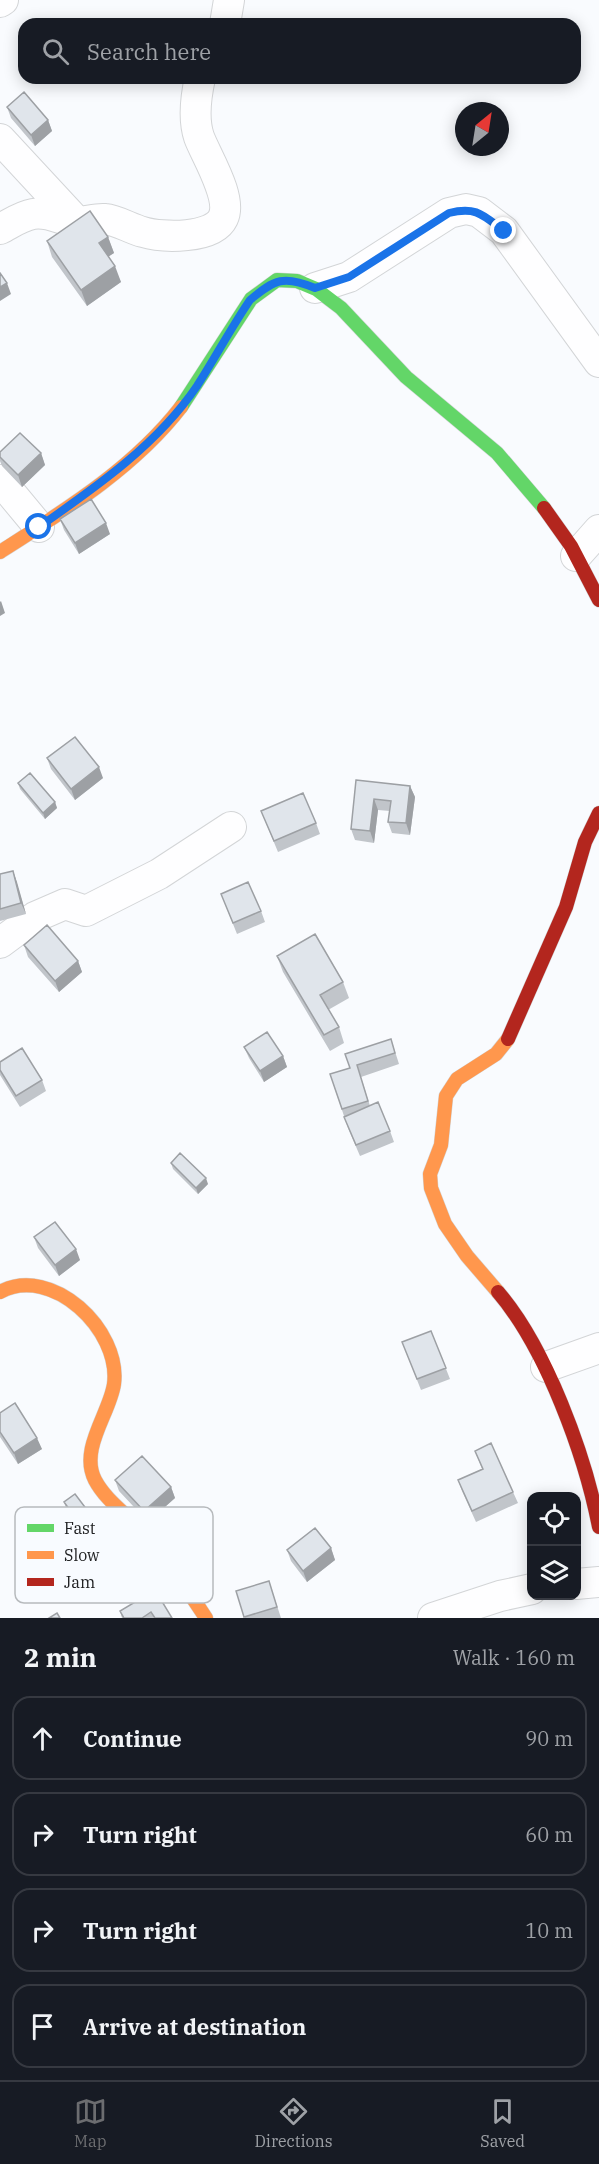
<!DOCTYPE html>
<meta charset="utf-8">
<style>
:root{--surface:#171b24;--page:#242831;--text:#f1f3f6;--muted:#9ea1a6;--line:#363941;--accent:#6c6d70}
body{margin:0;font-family:"IBM Plex Serif",serif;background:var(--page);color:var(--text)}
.controls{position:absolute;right:18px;bottom:18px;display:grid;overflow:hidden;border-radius:12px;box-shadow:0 3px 15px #0003}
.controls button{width:54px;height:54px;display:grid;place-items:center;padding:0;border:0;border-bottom:2px solid var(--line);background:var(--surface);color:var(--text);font:30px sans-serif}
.compass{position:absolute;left:455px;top:102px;width:54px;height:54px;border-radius:50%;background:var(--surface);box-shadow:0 3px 15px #0003;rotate:30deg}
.stop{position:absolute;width:18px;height:18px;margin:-14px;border:4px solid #1a73e8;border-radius:50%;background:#fff}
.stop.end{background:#1a73e8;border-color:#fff;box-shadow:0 2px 6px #0008}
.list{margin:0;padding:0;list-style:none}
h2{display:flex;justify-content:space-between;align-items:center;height:78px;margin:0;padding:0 24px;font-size:26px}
h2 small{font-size:20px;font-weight:400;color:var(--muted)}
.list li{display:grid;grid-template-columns:39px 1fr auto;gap:18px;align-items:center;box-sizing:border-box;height:84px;margin:0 12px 12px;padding:0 12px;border:2px solid var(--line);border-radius:18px}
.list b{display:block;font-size:22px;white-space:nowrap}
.list em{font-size:20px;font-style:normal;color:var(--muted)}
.icon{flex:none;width:33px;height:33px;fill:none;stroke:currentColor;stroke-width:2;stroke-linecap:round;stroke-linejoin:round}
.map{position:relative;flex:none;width:599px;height:1618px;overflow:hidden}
.search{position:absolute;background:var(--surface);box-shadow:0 3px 15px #0003;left:18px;right:18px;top:18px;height:66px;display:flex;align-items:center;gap:15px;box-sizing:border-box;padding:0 21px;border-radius:18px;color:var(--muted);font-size:22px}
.sheet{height:462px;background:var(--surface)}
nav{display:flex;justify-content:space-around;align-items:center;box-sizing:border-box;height:84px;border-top:2px solid var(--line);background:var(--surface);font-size:16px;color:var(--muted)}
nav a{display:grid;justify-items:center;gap:3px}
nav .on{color:var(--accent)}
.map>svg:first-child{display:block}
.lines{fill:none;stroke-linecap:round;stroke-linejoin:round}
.street-casing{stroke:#d3d5d7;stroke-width:32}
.fast-casing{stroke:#d3d5d7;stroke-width:15}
.slow-casing{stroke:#d3d5d7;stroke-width:15}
.jam-casing{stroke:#d3d5d7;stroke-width:15}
.street{stroke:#fefeff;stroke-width:30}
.fast{stroke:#63d668;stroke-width:14}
.slow{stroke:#ff974d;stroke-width:14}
.jam{stroke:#b3261e;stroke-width:14}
.wall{fill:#c1c5ca}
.shaded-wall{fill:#9da0a4}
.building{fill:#e0e5eb;stroke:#9da0a4;stroke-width:1.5}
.route{stroke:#1a73e8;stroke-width:8}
.key{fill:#f8fbff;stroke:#b7babd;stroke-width:1.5}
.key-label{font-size:16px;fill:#202123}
</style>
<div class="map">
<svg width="599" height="1618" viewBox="0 0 599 1618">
<rect width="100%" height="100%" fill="#f9fbfe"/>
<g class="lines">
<g class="street-casing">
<path id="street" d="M0,2L3,0
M225,24L229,0
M0,139L77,222
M0,229C10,224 21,216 33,214C49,211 62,221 77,222C86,222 96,218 105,219C117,220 131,229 143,232C163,238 213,239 223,218C233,198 206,156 199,137C193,119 196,96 200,78
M315,288L349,277L449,213L466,209L479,212L504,231L599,362
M0,480L39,527
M576,556L599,530
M0,943L35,917L65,904L86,911L159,874L231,827
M546,1367L599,1348
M576,1584L599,1582
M433,1618L500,1596L532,1589"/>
</g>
<g class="fast-casing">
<path id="fast" d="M181,407L251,299L277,280L297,281L316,289L341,308L406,377L497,453L544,508"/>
</g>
<g class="slow-casing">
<path id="slow" d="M0,552C64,511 134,468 181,407
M0,1292C52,1264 121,1330 114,1384C110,1413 79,1449 95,1480C106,1501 128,1515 144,1533C167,1559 187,1589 206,1618
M498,1292L467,1256L445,1224L431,1188L430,1174L441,1145L446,1096L457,1079L496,1054L508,1039"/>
</g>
<g class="jam-casing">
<path id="jam" d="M544,508L571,546L599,600
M508,1039L566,907L585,842L599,813
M498,1292C546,1348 585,1455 599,1527"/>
</g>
<use href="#street" class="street"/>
<use href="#fast" class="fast"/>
<use href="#slow" class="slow"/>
<use href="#jam" class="jam"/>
</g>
<path class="wall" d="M7,107L48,120L52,131L35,146L11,118Z
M108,237L114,253L108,256L121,282L87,306L52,257L47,241Z
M0,452L41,453L45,465L22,487L2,466L0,461Z
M60,519L110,534L79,554L64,530Z
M47,758L103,778L75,800L51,769Z
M356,780L410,786L415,797L410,835L392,833L388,822L390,811L378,810L374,843L355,840L351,829Z
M18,783L55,802L57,808L45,819L20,789Z
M261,811L316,823L320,834L278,852Z
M13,871L26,914L0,921V874Z
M221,894L261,911L265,922L237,934Z
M24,945L78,961L82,972L59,992L28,957Z
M277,956L343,982L349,998L328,1010L339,1027L344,1043L330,1051L283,972Z
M391,1039L399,1064L361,1077L370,1106L390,1131L394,1142L360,1156L348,1128L330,1074L350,1068Z
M244,1047L283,1056L287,1067L264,1082L249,1058Z
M0,1062L42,1080L46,1091L20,1107L0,1075Z
M171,1163L208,1184L198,1194L173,1169Z
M34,1237L80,1260L59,1276L38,1248Z
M431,1331L450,1379L421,1390L402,1342Z
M0,1413L42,1449L18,1464L0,1437Z
M475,1451L513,1492L518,1503L476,1522L462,1491L458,1480L482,1469Z
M115,1480L171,1487L175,1498L148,1522L119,1491Z
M64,1502L97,1523L99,1528L87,1537L66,1508Z
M331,1548L335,1560L307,1582L291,1561L287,1550Z
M269,1581L281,1618H245L236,1591Z
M155,1590L172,1618H122L120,1611Z"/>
<path class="shaded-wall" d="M48,120L52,131L35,146L31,135Z
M108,237L114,253L105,259L99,243Z
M115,266L121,282L87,306L81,290Z
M7,283L11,294L0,301V287Z
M41,453L45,465L22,487L18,475Z
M106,523L110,534L79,554L75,543Z
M1,601L5,613L0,616V602Z
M99,767L103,778L75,800L71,789Z
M410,786L415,797L410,835L406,823Z
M374,799L378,810L374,843L370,831Z
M55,802L57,808L45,819L43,813Z
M13,871L17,882L26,914L21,903Z
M78,961L82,972L59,992L55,981Z
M283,1056L287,1067L264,1082L260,1071Z
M206,1178L208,1184L198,1194L196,1188Z
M76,1249L80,1260L59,1276L55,1265Z
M37,1438L42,1449L18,1464L14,1453Z
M171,1487L175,1498L148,1522L144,1511Z
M97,1523L99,1528L87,1537L85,1531Z
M331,1548L335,1560L307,1582L303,1571Z"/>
<path class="building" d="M24,92L48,120L31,135L7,107Z
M90,211L108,237L99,243L115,266L81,290L47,241Z
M0,273L7,283L0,287Z
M20,433L41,453L18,475L0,457V452Z
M91,499L106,523L75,543L60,519Z
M75,737L99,767L71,789L47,758Z
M30,773L55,802L43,813L18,783Z
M356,780L410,786L406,823L388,822L391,801L374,799L370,831L351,829Z
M303,793L316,823L274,841L261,811Z
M13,871L21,903L0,909V874Z
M248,882L261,911L233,923L221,894Z
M47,925L78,961L55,981L24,945Z
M315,934L343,982L320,995L339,1027L324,1035L277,956Z
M267,1032L283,1056L260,1071L244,1047Z
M391,1039L395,1053L357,1065L368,1101L342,1109L330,1074L350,1068L345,1054Z
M22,1048L42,1080L16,1096L0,1070V1062Z
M378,1102L390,1131L356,1145L344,1117Z
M180,1153L206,1178L196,1188L171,1163Z
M55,1222L76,1249L55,1265L34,1237Z
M431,1331L446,1368L417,1379L402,1342Z
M15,1403L37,1438L14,1453L0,1432V1413Z
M491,1443L513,1492L472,1511L458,1480L483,1469L475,1451Z
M142,1456L171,1487L144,1511L115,1480Z
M75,1494L97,1523L85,1531L64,1502Z
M315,1528L331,1548L303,1571L287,1550Z
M269,1581L277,1607L244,1617L236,1591Z
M155,1590L172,1618H155L151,1612L142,1618H124L120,1611Z
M57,1613L60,1618H49Z"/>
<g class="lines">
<path class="route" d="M39,527C96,487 157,445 197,386C215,358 231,328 250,300C275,279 284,275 315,288L349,277L449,213C476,206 483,215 504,231"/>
</g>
<rect x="15" y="1507" width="198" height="96" rx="9" class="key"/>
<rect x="27" y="1524" width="27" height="8" fill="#63d668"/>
<rect x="27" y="1551" width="27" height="8" fill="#ff974d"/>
<rect x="27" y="1578" width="27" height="8" fill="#b3261e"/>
<g class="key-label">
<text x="64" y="1534">Fast</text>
<text x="64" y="1561">Slow</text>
<text x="64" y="1588">Jam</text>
</g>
</svg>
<div class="controls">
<button><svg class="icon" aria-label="locate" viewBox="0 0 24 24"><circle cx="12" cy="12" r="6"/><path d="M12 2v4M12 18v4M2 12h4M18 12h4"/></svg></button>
<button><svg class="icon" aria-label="layers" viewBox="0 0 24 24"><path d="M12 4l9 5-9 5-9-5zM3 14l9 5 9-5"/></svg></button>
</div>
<svg class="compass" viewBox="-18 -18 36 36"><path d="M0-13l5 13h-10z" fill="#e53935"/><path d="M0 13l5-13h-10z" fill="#9ea1a6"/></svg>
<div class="stop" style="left:39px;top:527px"></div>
<div class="stop end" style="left:504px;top:231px"></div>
<div class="search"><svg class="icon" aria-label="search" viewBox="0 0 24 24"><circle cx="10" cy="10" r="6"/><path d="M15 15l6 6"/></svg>Search here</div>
</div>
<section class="sheet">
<h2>2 min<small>Walk · 160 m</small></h2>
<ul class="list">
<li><svg class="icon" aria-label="ahead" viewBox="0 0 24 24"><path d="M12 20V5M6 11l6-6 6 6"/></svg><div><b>Continue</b></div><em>90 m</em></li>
<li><svg class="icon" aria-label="right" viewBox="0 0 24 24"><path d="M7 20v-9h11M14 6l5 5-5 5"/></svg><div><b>Turn right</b></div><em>60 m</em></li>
<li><svg class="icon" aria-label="right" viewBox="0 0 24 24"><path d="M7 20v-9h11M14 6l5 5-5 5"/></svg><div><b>Turn right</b></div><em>10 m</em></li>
<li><svg class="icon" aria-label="arrive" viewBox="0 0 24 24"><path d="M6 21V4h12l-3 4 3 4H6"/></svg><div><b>Arrive at destination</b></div></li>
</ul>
</section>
<nav>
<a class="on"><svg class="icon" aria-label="map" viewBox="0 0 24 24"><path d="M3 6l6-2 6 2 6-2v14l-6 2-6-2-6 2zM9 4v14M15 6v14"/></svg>Map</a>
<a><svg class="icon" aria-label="directions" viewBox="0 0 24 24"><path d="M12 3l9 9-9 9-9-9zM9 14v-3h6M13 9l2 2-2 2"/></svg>Directions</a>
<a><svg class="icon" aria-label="saved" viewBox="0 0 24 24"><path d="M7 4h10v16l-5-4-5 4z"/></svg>Saved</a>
</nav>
